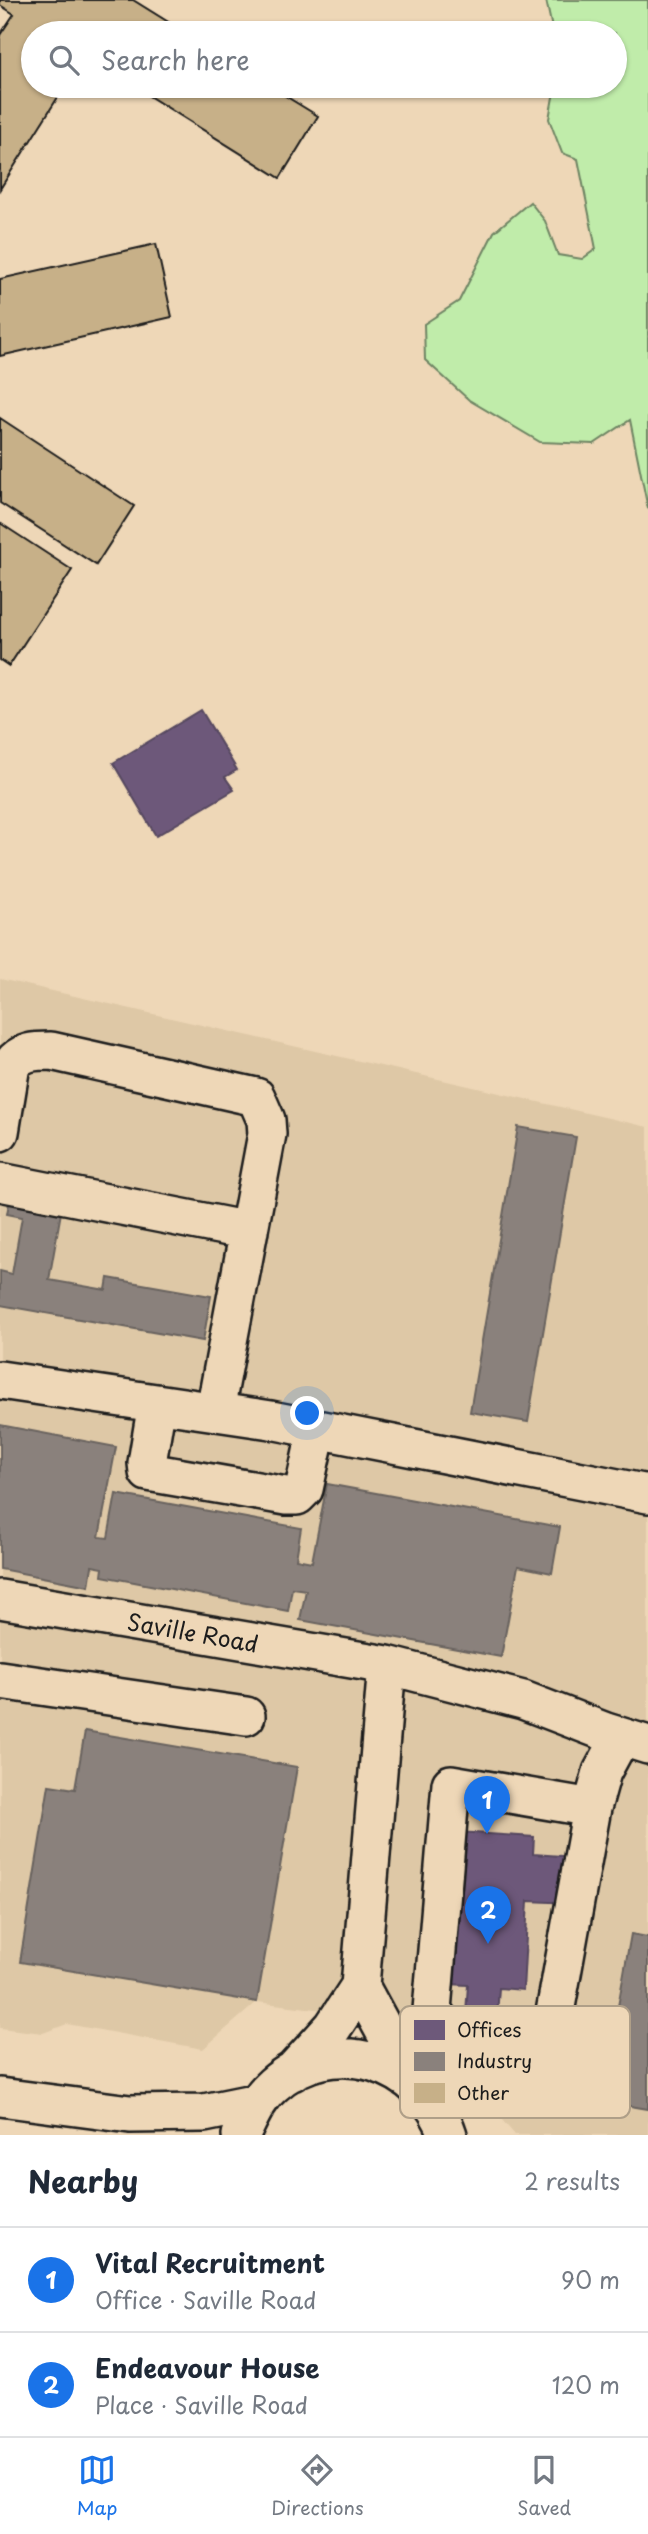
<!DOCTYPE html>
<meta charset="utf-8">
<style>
:root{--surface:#fff;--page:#f6f6f7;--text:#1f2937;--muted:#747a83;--line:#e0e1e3;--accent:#1a73e8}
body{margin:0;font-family:"Playpen Sans",sans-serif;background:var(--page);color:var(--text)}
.you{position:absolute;left:308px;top:1414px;width:24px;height:24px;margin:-18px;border:5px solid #fff;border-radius:50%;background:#1a73e8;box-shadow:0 0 0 10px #1a73e833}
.badge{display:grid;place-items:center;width:46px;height:46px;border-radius:50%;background:var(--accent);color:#fff;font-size:23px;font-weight:700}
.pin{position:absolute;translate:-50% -58px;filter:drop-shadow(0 2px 4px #0008)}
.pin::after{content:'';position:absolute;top:37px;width:24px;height:21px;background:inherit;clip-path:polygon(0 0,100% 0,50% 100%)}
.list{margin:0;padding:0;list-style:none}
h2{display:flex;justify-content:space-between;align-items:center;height:91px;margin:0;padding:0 28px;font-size:30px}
h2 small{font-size:23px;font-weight:400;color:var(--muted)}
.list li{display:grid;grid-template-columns:46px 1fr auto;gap:21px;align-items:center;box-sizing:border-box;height:105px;padding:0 28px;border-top:2px solid var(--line)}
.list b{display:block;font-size:26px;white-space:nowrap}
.list p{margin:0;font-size:23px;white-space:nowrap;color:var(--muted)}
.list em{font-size:23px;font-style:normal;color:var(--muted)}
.icon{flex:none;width:38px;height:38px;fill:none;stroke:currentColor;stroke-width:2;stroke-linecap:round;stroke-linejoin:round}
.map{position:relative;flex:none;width:648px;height:2135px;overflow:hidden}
.search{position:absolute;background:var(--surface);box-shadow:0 2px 5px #0004;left:21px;right:21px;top:21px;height:77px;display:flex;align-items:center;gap:18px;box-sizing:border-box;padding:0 24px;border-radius:38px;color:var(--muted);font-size:26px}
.sheet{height:301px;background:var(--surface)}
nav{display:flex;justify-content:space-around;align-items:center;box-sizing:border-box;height:98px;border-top:2px solid var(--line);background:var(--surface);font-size:19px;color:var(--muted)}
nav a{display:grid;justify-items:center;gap:4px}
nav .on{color:var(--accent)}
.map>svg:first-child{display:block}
.built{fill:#dec8a6}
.green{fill:#c0ecaa;stroke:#6e8463;stroke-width:2}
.offices{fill:#6d597a;stroke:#55475e;stroke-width:2}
.industry{fill:#8a817c;stroke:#69635f;stroke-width:2}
.building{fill:#c7b088;stroke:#1c1c1c;stroke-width:2}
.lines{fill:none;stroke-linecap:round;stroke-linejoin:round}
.minor-casing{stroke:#1c1c1c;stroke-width:42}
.minor{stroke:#eed7b7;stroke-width:37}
.labels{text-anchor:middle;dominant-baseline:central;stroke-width:7;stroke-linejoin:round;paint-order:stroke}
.street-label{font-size:23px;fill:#1c1c1c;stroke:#eed7b7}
.key{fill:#eed7b7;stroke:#af9f88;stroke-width:2}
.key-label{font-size:19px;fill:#1c1c1c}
</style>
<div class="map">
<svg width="648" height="2135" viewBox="0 0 648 2135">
<rect width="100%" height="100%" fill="#eed7b7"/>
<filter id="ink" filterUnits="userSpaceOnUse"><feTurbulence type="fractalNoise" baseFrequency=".0143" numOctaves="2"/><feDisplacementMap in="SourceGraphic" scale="14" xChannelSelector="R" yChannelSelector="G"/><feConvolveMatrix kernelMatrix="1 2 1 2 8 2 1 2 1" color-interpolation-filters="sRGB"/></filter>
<g filter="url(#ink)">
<path class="built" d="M0,979L648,1127V2135H515L416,2021L257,2002L203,2049L67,2024L43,2033L0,2028Z"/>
<path class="green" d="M546,0H648V509L630,420L594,444L540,442L469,400L425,360L424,324L459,301L494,232L530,202L545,221L558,255L582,259L596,249L578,159L562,153L549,119L555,86H615V33H553Z"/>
<path class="offices" d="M201,710L237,770L225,777L234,790L156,836L113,763Z
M458,1832L534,1837L533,1854L575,1857L571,1903L528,1901L523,1990L499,1988L496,2029L465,2026L468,1985L448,1984Z"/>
<path class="industry" d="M518,1127L576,1137L528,1422L470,1412Z
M11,1192L63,1201L49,1280L106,1290L108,1278L211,1296L203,1341L0,1305V1271L12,1274L22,1217L7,1214Z
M0,1425L116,1447L99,1537L108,1538L116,1494L301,1528L296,1559L312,1562L327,1484L560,1527L552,1573L518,1566L501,1657L300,1620L306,1590L292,1588L288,1611L102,1576L103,1568L92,1566L89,1586L0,1569Z
M85,1731L297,1767L257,2002L20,1962L49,1785L75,1789Z
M631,1934L648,1937V2109L601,2101Z"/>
<path class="building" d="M0,0H133L186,33H33V86H65L0,189V35L14,14L0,5Z
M133,86H269L318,116L280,178Z
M156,244L172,317L0,356V279Z
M0,418L134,506L96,565L0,503Z
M0,523L72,570L9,666L0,660Z"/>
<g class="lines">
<g class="minor-casing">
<path id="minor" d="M0,1132L11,1065C21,1051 35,1051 51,1051L256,1097L266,1120L267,1134L215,1411
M0,1182L249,1231
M0,1380L271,1420L648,1494
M157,1403L147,1463L148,1472L286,1496H297L304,1489L317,1429
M0,1599L387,1665L523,1700L606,1732L648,1745
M0,1680L246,1716
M592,1808L451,1784L432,2010L462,2053L546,2062L592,1808L602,1772L621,1737
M360,1986L411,2080
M292,2072L333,2027L360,1986L387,1665
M0,2097L130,2114L204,2113L258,2102
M241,2135C250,2117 257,2099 273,2085C332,2032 424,2061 448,2135"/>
</g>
<use href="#minor" class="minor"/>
</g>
</g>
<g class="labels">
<g class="street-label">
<text transform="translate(193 1632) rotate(10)">Saville Road</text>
</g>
</g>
<rect x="400" y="2006" width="230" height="112" rx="10" class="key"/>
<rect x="414" y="2020" width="31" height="20" fill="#6d597a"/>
<rect x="414" y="2052" width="31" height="19" fill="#8a817c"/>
<rect x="414" y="2083" width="31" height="20" fill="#c7b088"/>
<g class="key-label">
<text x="457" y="2037">Offices</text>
<text x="457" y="2068">Industry</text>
<text x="457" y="2100">Other</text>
</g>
</svg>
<div class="you"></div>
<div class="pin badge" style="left:487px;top:1834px">1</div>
<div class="pin badge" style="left:488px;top:1944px">2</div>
<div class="search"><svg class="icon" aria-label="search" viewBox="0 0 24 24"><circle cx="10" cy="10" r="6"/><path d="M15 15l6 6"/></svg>Search here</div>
</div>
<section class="sheet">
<h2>Nearby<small>2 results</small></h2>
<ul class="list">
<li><span class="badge">1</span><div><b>Vital Recruitment</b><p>Office · Saville Road</p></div><em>90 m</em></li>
<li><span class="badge">2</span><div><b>Endeavour House</b><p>Place · Saville Road</p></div><em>120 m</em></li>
</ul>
</section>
<nav>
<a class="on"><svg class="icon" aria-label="map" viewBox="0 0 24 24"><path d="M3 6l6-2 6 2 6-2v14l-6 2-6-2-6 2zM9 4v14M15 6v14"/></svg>Map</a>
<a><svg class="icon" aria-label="directions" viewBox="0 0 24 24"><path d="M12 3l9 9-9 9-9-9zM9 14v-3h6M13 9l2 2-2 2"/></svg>Directions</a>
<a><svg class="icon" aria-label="saved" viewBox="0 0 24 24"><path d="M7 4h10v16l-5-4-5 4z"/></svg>Saved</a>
</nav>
